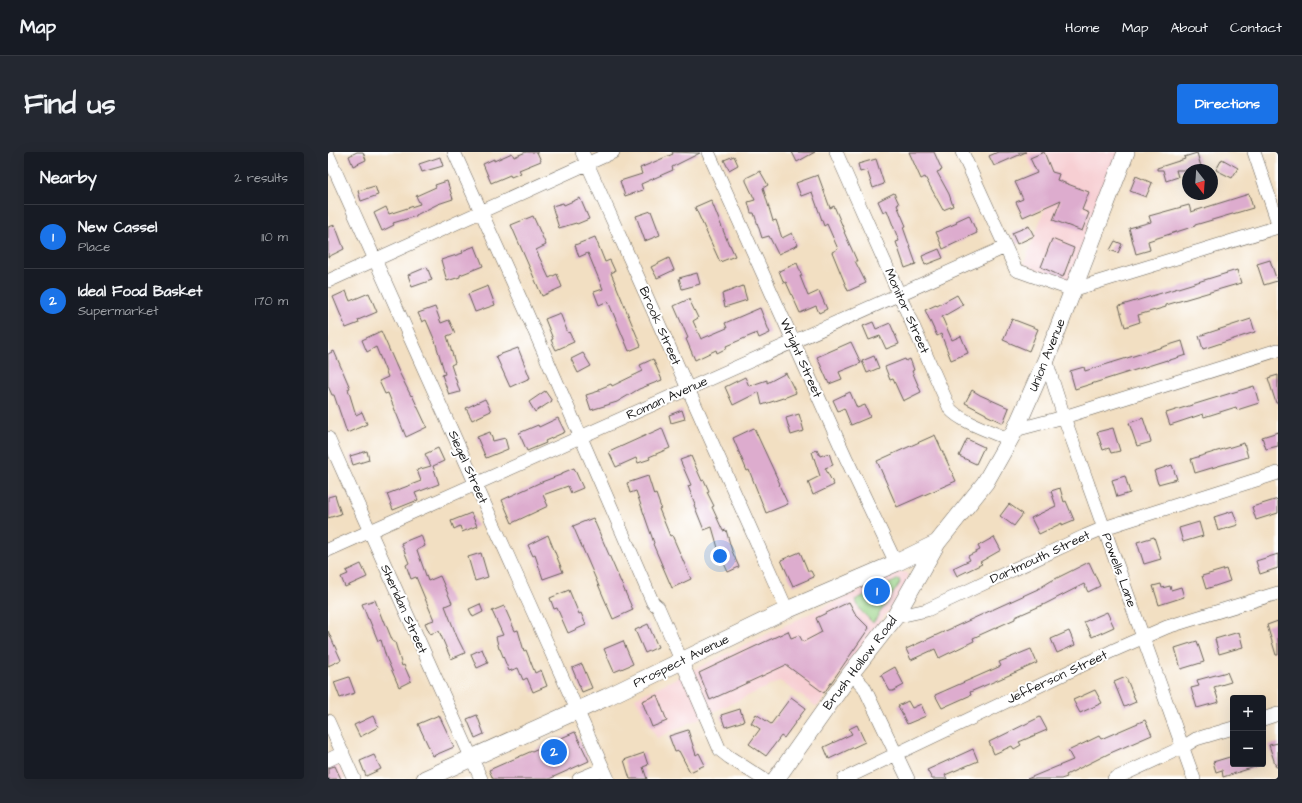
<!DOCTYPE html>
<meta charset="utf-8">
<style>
:root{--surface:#171b24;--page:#242831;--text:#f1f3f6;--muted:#9ea1a6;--line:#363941;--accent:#1a73e8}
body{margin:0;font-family:"Architects Daughter",sans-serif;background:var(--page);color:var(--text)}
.controls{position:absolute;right:12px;bottom:12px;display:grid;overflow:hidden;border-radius:4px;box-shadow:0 4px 16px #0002}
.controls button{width:36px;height:36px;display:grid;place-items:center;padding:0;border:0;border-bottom:1px solid var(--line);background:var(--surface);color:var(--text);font:20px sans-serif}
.compass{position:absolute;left:854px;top:12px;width:36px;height:36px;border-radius:50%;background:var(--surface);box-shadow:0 4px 16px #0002;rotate:163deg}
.you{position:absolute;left:392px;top:404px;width:14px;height:14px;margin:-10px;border:3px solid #fff;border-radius:50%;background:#1a73e8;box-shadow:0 0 0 6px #1a73e833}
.badge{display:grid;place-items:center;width:26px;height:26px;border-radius:50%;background:var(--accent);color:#fff;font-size:13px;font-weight:700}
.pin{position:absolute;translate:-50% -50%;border:2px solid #fff;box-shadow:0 1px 4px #0006}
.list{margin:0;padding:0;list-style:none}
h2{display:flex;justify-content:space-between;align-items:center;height:52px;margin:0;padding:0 16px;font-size:17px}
h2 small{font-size:13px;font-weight:400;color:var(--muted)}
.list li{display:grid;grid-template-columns:26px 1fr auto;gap:12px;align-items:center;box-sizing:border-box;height:64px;padding:0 16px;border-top:1px solid var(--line)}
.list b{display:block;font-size:15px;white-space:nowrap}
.list p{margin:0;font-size:13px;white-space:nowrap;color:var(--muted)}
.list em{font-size:13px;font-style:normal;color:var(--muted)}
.map{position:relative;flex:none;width:950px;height:627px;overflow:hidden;border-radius:4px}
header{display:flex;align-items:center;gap:24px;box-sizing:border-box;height:56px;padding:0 20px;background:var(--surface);border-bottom:1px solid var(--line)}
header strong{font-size:19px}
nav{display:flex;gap:22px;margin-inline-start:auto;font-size:14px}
.intro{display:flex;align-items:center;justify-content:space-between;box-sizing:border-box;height:96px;padding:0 24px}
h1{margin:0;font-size:28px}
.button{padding:10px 18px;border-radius:4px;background:var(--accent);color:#fff;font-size:14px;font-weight:700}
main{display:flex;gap:24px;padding:0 24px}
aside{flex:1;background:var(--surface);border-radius:4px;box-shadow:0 4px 16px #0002}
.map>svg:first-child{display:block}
.built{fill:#f7cfd3}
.green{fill:#97d184;stroke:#5a7650}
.building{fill:#ddacce}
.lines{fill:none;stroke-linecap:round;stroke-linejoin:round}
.minor-casing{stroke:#676056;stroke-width:14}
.major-casing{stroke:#676056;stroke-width:18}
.minor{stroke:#fff;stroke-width:13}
.major{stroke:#fff;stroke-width:17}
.labels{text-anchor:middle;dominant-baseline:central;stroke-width:4;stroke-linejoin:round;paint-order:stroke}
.street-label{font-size:13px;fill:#1c1c1c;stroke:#fff}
</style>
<header>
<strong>Map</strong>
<nav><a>Home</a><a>Map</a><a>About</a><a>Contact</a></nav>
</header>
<div class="intro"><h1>Find us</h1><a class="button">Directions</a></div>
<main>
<aside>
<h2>Nearby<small>2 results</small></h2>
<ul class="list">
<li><span class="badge">1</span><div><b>New Cassel</b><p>Place</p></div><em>110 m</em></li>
<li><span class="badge">2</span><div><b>Ideal Food Basket</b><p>Supermarket</p></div><em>170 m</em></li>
</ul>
</aside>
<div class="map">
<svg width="950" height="627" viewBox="0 0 950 627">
<rect width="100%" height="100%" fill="#fff"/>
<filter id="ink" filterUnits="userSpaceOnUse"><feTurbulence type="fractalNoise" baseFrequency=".025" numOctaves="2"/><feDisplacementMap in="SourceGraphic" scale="8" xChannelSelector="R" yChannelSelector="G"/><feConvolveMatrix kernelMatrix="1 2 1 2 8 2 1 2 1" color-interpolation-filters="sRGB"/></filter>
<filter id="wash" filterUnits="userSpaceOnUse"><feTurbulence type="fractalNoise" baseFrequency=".012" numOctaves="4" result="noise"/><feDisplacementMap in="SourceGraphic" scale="16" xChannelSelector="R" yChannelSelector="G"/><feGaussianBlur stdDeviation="0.9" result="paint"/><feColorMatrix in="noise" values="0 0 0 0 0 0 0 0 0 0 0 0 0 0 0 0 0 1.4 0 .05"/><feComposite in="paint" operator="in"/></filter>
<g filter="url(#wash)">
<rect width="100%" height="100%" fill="#f2dfc2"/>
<path class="built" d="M697,0H792L742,131L696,112L719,51Z
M570,419L580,421V432L489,555L452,529L329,586L307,546Z
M5,601L17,627H0V603Z"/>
<path class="green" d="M571,427L572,431L545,471L533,459L527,448Z"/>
<g id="blocks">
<path class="building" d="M29,0H35L38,8L25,14L21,4Z
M198,0H209L213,9L191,18L193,21L183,25L182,23L163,31L155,12L166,7V9L184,1L186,5Z
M344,0L372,1L344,15L345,18L313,32L315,38L297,44L292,29L314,22L312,16L345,2Z
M464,0H487L469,10Z
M581,0H606L614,18L609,20L621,42L625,54L615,58L597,25L593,27Z
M670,0H698L666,14L661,4Z
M716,0L724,20L731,22L729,28L761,40L754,58L761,61L754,79L725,68L733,48L695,65L688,50L695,47L687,30L709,21L702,6Z
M869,1L874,18H848L850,25L838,29L835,18H829V16L857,7L856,5Z
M406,4L410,13L401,18L396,8Z
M112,5L115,14L94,20L91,12Z
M548,7L556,32L545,36L539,18L532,20L530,12Z
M894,7L910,16L904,26L888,18Z
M432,19L440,33L435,36L445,69L448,68L454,86L464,81L470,93L450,102L441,84L434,86L426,61H423L420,50L427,48L418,29V26Z
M490,23L502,56L506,54L517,80H516L529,109H527L538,131L520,139L504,100L510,97L499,72L496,74L484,40L473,44L468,31Z
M808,24L824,31L818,45L802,39Z
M119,29L125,47L110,52L88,63V64L65,71L66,73L54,79L46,61L58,55L61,62L92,52L88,44L108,35L107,33Z
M47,34L50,43L33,49L30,39Z
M566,41L571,52L569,53L578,74L575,75L588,112L577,116L568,90L571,89L559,58L555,60L550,49Z
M921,42L925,56L867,73V74L820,89L822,98L808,102L801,76L823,70L821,64L861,53L863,60Z
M252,46L261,67L249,72L248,71L231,76L224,54L235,51L236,53Z
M383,48L401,93H402L407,104L392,110L367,55Z
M323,59L332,83L317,89L308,64Z
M641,63L649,81L615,97L608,80L629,71L628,69Z
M205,64L218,93L208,98L221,126L229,122L234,135L214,144L183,73Z
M7,73L16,97L0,105V75Z
M701,74L706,84L689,92L684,81Z
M267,85L277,110L282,108L287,119L283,121L313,194L301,199L280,149L271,153L266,140L275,137L260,101L251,105L247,93Z
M724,87L746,96L735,125L713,115Z
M787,89L794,92L790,101L782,98Z
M147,94L155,114L132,123V125L119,129L113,108L135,101L134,99Z
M611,97L615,106L597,113L594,104Z
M341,106L346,118L329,126L323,115Z
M942,108L949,129L936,133L929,112Z
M469,111L474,124H472L480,144L491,139L499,157L491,161L488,154L472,161L458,130L456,131L451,119Z
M99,115L104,128L84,135L80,123Z
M909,118L913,131L838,153V155L810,163L812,170L797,175L791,154Z
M369,121L372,132L354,137L351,126Z
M160,134L167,153L147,160L140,142Z
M415,134L419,148L397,155L394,142Z
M18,139L22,149L41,141L49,160L30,168L31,171L18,176L5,145Z
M629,143L635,153L614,165L624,188L633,184L640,201L623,208L613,182L609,184L597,158L608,153L609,154Z
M361,147L370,166L365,169L373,187L399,176L397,171L432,156L442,181L431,186L429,181L398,194L399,196L389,201L388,198L367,208L358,187L360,186L346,154Z
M107,155L113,171L121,168L127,181L119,184L127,211L123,213L132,240L121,243L114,223L117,222L107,189L98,168L94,170L90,161Z
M232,161L240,181L241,180L246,190L228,198L223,188L225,187L217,167Z
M684,167L710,177L701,199L675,188Z
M923,167L927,180L875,197L871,184Z
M545,170L548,177L562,171L571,192L558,197L552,184L541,188L535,174Z
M53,179L71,220L83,244L84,243L99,275L78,285L60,241L57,242L51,229L60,225L48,195L39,200L34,188Z
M854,189L858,203L839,209V208L747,237L742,219L756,215L757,219Z
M523,190L533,211L511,220L514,227L501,232L489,205Z
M190,196L202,226L182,235L168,204Z
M6,199L22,236L20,237L28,263L34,260L39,272L19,281L6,243H4L0,234V202Z
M255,201L263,214L250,221L243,207Z
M546,204L551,216L539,221L534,209Z
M325,207L334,228L311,237L289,250L263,258L258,243L271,239V237L283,232L284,234L315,219L312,213Z
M577,207L578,209L582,207L586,218L584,219L593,240L575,249L565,227L562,228L557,215Z
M458,221L468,241L458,245L434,253L431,240L405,253L397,235L417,225L421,234L439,228V231Z
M950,223V251H948L940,226Z
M926,234L931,251L909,258L908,255L876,265L875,262L842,273L838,261Z
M644,238L652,243L681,256L675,271L658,263V262L637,251Z
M217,239L224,249L207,260L201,250Z
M522,240L529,256L537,253L542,265L523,273L516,256L510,259L505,248Z
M157,247L163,259L144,268L138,256Z
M354,258L357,267L343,271L341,263Z
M471,262L476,279L463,283L458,266Z
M230,266L237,280L217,289L218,291L199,299L191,281L210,273L211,275Z
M815,266L823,290L809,294L801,271Z
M334,276L342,296L321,305L322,307L310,311L308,306L288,315L281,300Z
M426,276L452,332L451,333L460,352L438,361L421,318L419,319L405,286Z
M785,276L792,299L783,301L781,296L775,298L769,280Z
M162,280L165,289L177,286L180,297L158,306L149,285Z
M950,280V294L938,297L934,285Z
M607,283L628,329L569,355L549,309Z
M639,287L656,295L648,312L631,304Z
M916,291L920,305L867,321L863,307Z
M110,296L116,309L105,314L111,332L87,341L90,348L65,358L59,342L93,329L89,318L103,314L97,302Z
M489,298L492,304L501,301L505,313L497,316L506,333L485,343L480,330L492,324L484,300Z
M39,299L41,308L25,313L22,304Z
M363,304L374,329L376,328L381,339L379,340L386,354L384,355L395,379L398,378L404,399L411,415L400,420L392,403L384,375L376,378L366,353L367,352L360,334L363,333L352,308Z
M844,313L849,327L830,332L826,319Z
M246,316L255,336L243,341L240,334L215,343L220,354L184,371L174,348L211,331L235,322L234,321Z
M320,324L326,343L328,342L333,356L331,357L342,384L344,383L363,427L344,436L325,392L326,391L308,339L302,341L299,331Z
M797,324L802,341L789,345L784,328Z
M732,336L736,350L738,349L746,368L734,373V371L711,382L703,366L728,354L723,339Z
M7,343L13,362L0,366V345Z
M950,347V361L928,368L924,355Z
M681,352L695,362L686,374L672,364Z
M905,359L910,373L890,379L886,365Z
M143,361L149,374L134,380L132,374L126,377L123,369Z
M265,366L305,458L285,467L245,374Z
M871,370L875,384L855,390L851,376Z
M93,383L97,394L89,398L100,429L112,424L124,451L117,454L129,485L137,501L123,507L111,479L102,482L97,471L106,468L88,425L83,427L78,413L81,411L73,391Z
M220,383L235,420L215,427L207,403L205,404L200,393Z
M666,385L673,398L652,410L654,412L629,424L625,416L642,408L640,404L652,398L650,394Z
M826,385L833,407L816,412L809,390Z
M472,400L480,419H483L486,425L465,434L453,408Z
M153,401L160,425L147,429L140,405Z
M950,402V416L932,422L928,409Z
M761,410L772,434L760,440L756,432L717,452L687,465V467L645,486L646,489L611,506L607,497L583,508L578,497L710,437L723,429Z
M33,412L39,425L17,435L13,425L20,422L18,419Z
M898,417L902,429L878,437L874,424Z
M833,432L834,436L842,434L843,438L853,435L856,445L831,453L825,434Z
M241,438L251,462L253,461L258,473L240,481L229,456L226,457L222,446Z
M47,448L55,469L56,468L65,490H67L74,514L76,513L83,529L71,535L58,505L53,488L50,489L41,467H40L34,452Z
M521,450L528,463L541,476L496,541L458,513L382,548L371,521L460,479L463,486L471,483L475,490L494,480L488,466Z
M152,452L155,460L145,465L141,457Z
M176,454L187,479L190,478L196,499L198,498L207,521L213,518L219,534L205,540L199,526L195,528L190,516L181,519L172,497H171L168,485L175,483L164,459Z
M779,460L786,475L764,485L756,470Z
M950,469V503H948L939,473Z
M320,472L330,495L317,501L307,478Z
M0,479L13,508L0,514Z
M741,479L747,493L729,501L723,487Z
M911,480L915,495L891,502L887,487Z
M295,489L305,512L286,520L276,497Z
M869,489L876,510L853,517L847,496Z
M154,497L160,511L149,516L143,502Z
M703,497L709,511L642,540L643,543L614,556L607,543L673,514L671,510Z
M254,512L264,536L254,540L244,516Z
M567,515L576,533L565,539H562L553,523Z
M899,520L903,530L886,535L891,550L869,556L863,536L871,534L869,528Z
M21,525L27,541L12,546L6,530Z
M798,525L808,550L796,555L786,530Z
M767,538L774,551L752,561L745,548Z
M329,543L339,569L324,575L314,549Z
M463,545L478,556L456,586L453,584L438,604L421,592L432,577L423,571L428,562L443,572Z
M580,549L584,556L593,552L598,564L579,572L570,554Z
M412,557L416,569L397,575L393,563Z
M111,563L126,595L105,604L90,572Z
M149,563L156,582L147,586L139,567Z
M45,564L50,575L32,585L26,573Z
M712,565L719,578L691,590L693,593L686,597L684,594L666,602L661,590Z
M817,568L824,583L780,602L738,623L739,625L733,627H699L745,608L740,599L771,584L773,587Z
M529,573L537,590L501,607L496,595L524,582L521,577Z
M360,578L368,603L371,601L377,613L362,620L351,599L347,600L341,584Z
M247,580L261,609L221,627H165L161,618Z
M950,591V615H948L941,593Z
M645,597L650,609L617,623L619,627H604L599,618Z
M316,601L320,613L315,615L319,627H302L296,608Z
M46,603L53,617L38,624L32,609Z
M905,604V612H930V614L895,625L894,618L888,620L885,610Z
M7,614L13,627H0V616Z"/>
</g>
</g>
<g filter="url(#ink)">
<use href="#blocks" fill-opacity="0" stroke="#676056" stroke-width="1"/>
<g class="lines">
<g class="minor-casing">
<path id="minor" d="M126,0L197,157L325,451L330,455L334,464L392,598L401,605L435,627
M254,0L459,458
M380,0L518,306L568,411
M508,0L622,257C633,270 665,280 682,288
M634,0L688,118L744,138L950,75
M926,0L950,71
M0,3L280,627
M0,129L285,0
M718,208L736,265L866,627
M687,278L736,265L950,198
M0,286L153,627
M0,398L677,95
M567,465L599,458L757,384L776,376L950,321
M523,521L536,535L580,627
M935,567L950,562
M0,569L26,627
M0,608L15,601
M251,627L275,617
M516,627L784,499L839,475L950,441
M786,627L855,595L868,587L905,576"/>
</g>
<g class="major-casing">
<path id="major" d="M97,627L279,545L459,458L568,411L609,391
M448,627L523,521L567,465L609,391L657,331L687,278L718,208L798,0"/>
</g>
<use href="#minor" class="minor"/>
<use href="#major" class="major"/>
</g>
</g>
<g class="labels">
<g class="street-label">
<text transform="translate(579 159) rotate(66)">Monitor Street</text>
<text transform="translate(332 174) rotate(66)">Brook Street</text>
<text transform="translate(719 203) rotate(-68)">Union Avenue</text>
<text transform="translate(473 206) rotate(66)">Wright Street</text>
<text transform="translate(339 246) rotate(-24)">Roman Avenue</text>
<text transform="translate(140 315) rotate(66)">Siegel Street</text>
<text transform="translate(712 405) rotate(-25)">Dartmouth Street</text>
<text transform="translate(791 418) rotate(70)">Powells Lane</text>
<text transform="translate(76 457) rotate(66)">Sheridan Street</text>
<text transform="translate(353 509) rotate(-26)">Prospect Avenue</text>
<text transform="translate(532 511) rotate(-53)">Brush Hollow Road</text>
<text transform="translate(729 525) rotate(-25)">Jefferson Street</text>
</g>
</g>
</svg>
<div class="controls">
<button>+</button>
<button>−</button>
</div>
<svg class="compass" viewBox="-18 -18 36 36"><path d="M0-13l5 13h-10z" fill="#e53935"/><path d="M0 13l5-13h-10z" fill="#9ea1a6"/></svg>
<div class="you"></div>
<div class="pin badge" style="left:549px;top:439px">1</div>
<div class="pin badge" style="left:226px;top:600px">2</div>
</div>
</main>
